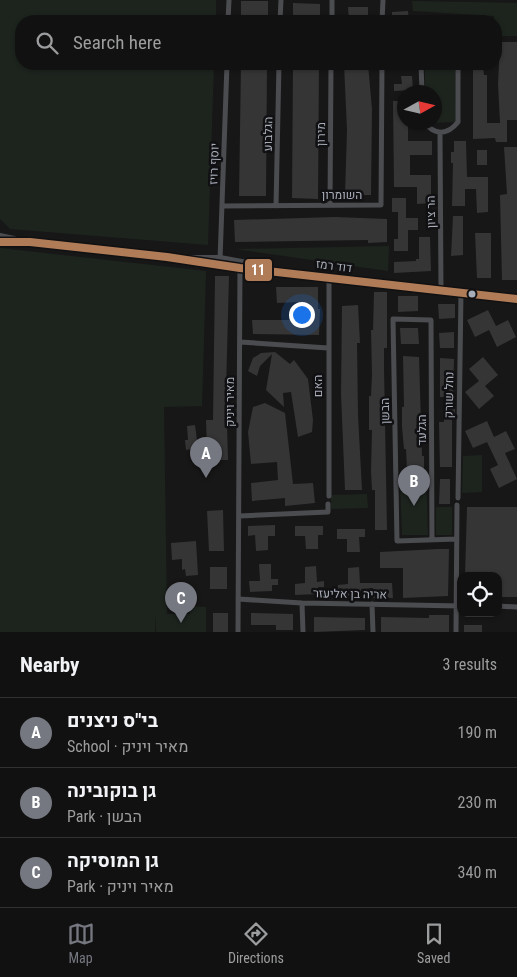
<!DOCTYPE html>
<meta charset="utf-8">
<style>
:root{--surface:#111;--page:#1a1a1a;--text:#f1f3f6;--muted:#9c9d9f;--line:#303131;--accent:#757880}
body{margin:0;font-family:"Roboto Condensed",Heebo,sans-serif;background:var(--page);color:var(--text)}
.controls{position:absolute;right:15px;bottom:15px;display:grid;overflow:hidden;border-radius:10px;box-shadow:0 1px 4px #0004}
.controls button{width:45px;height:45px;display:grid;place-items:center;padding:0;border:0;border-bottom:1px solid var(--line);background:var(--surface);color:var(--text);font:25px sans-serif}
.compass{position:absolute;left:397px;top:85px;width:45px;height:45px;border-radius:50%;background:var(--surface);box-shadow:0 1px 4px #0004;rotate:82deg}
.you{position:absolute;left:301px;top:314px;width:18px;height:18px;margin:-12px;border:4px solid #fff;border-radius:50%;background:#1a73e8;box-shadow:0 0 0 8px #1a73e833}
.badge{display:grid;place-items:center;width:32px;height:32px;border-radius:50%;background:var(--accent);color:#fff;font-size:16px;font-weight:700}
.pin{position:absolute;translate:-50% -41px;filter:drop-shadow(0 1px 2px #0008)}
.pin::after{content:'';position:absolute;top:26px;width:18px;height:15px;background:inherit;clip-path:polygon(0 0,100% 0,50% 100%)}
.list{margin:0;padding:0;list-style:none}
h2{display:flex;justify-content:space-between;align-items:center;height:65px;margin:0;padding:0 20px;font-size:21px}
h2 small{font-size:16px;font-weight:400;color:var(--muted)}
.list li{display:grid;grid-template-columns:32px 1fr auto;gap:15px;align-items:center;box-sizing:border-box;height:70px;padding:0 20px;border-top:1px solid var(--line)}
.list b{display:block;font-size:19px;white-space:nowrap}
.list p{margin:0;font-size:16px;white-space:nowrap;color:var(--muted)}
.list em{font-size:16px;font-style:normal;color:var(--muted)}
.icon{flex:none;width:28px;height:28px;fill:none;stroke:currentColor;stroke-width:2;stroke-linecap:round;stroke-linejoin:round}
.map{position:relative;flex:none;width:517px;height:632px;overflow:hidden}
.search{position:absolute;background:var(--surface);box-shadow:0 1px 4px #0004;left:15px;right:15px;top:15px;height:55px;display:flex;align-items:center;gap:12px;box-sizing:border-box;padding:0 18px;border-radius:20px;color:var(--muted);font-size:19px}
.sheet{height:275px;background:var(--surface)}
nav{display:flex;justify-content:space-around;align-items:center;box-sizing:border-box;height:70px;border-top:1px solid var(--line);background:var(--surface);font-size:14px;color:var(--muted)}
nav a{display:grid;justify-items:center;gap:2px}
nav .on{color:var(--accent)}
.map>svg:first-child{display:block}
.green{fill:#1d241e}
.building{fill:#353536}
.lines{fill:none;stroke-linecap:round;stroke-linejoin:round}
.minor{stroke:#4b4c50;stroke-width:5}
.tertiary{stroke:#4b4c50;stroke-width:6}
.bus-1-casing{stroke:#111113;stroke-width:11}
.bus-1{stroke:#b07c57;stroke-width:8}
.bus-dot{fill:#a8adb8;stroke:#111113;stroke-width:2}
.labels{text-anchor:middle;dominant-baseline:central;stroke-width:5;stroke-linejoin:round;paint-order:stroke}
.street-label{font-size:12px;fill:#a8adb8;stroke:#111113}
.line-badge{stroke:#111113;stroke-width:2}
.badge-label{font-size:14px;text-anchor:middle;font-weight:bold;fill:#fff}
</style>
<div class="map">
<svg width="517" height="632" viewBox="0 0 517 632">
<rect width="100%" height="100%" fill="#171717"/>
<path class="green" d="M0,0H216V21H21V64H214L208,245L10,229L0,219Z
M412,1L517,3V36H496L494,16L413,11Z
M425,64H455L456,122L426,123L434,122V92H425Z
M389,246L388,271L235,249Z
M0,248L206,271L202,406L164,407L167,614H190V606L206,607V632H156V613L155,632H0Z
M482,455V492L462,493L463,456Z
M426,477L428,535H402L400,478Z
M367,494L368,508L331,509V495Z
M436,507H452V535H436Z"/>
<path class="building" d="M241,1H268V20L241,19Z
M293,3L320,4V21H293Z
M348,7H368V21H349Z
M408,11L409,21H392V12Z
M500,42H517V120H507V142H496L495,138L473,139V64H483L484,75H487V123H500L498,84Z
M241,64H267L266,196H239Z
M293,64H319L318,199L292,198Z
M344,64H368L372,109L371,195H345L347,130Z
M401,76H412L413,90L394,91V84H402Z
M393,101H404V122H408V141H432V155H410V175H431V203L417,204V187H394Z
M454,141H466L467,177H488V212L477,213L476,189H465V206H452L453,163H451V152H454Z
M504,147H517V280H502L500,195L507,194Z
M477,150H487V165H477Z
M392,198H406V218H418V230H408V251H394V239H398V212H392Z
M453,216H463V255L451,256Z
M335,217L387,219V242L368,243V240L235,242L234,220Z
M475,233H491V278H477Z
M419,237H430L431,271L394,273V262L416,261V259H419Z
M215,276H229L226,391L228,460H215V456H210V451H207L206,420H213Z
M276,287H318V309H320L319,335L253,334L252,320H299L298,302L277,303Z
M374,292H387V348H384V368L387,530H375V490H372L371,471L372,430H369V396H371L372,375L371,330H373Z
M398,296H418V311L398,312Z
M438,304H455V318L439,319Z
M358,305L360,343H357L358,415L362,490H345L341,394L342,306Z
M488,310L496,326L508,320L516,337L497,347L489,330L475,337L467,320Z
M400,328H418L419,344H401Z
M454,332V348H440L439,333Z
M275,352L290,364L294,360L308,379L313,420L312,432L298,437L291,392L283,393L284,407L266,390L272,354L260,366L257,376L248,371L253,358L261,353Z
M403,356L419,357L422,456H424V470H407L406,449H404L402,427V407H404Z
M483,357L498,375L485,386L494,396L479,409L465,392L479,381L469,369Z
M440,358L454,359L453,400H455V414H452V467H440L439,422H444V397H440Z
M265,403L285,413L293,484L313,483L315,503L285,506V498L252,501L251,483L278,480L277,462L251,464L248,432L253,407Z
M487,421L494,437L506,431L515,449L505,453L517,479L499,488L490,469L498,465L487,442L473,448L465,431Z
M195,425L198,448L186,450L185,440H188L187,426Z
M440,479H450V504H439Z
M467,507H517V597H498V576H465Z
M223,510L224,551H209L207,511Z
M275,525V536H268V550L256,551L255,535L248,536V526Z
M295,526H323V535H318V549H306L305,536H295Z
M337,529H365V537H359L360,552H347V539H337Z
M196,541L198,575L186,576L185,569L182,570V559L172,560L171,543Z
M438,549H449L448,596L403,598V568H380V552Z
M259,564H271V579H278V585H272V591L250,592L249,581H260Z
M316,566L317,582L324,581V587H318V594L295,595V584L305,583V567Z
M210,567H227V589H210Z
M359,567L360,583H392L393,598H373V588L361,589V595L338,596V585L348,584V568Z
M213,613H228V632H213Z
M251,613L293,614V630H276V625H251Z
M429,615H449V632H381V617L429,618Z
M314,617L365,618V630L314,632Z
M464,625H482V632H464Z"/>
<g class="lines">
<path class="minor" d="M228,21L229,0
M280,21L281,0
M332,21V0
M382,21L383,0
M421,64L422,92
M424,122C434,135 447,136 458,122V64
M440,133L441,291
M330,205L331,64
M223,206L381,205L382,64
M276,206L279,64
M220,260L227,64
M329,277V496
M240,342L328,348
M458,498L461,293
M239,516L328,512V504
M432,540L431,320L393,319L397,541L457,539
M238,599L302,603L461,606
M302,603L303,632
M372,604L373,632
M498,606L517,607
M238,632L240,264
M456,632L457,505"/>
<path class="tertiary" d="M0,236L14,239
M0,242H30L167,257L240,268L517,299
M192,258H220L269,267"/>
<g class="bus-1-casing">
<path id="bus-1" d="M0,242H30L167,257L240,268L517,299"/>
</g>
<use href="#bus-1" class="bus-1"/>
</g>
<circle class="bus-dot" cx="472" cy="294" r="4.5"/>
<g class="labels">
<g class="street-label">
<text transform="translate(268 134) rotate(-89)">הגלבוע</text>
<text transform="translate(321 134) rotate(-89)">מירון</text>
<text transform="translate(214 164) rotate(-88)">יוסף רויז</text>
<text x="342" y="195">השומרון</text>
<text transform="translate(431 212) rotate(-91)">הר ציון</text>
<text transform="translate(334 266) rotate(7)">דוד רמז</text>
<text transform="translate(318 386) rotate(-90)">האם</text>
<text transform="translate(449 395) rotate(-89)">נחל שורק</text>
<text transform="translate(230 402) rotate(-90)">מאיר ויניק</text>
<text transform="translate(385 411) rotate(-91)">הבשן</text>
<text transform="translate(422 430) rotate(-90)">הגלעד</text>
<text transform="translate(350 594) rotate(1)">אריה בן אליעזר</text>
</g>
</g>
<rect class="line-badge" x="244" y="258" width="29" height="24" rx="5" fill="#b07c57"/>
<g class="badge-label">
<text x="258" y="275">11</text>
</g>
</svg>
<div class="controls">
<button><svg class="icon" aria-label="locate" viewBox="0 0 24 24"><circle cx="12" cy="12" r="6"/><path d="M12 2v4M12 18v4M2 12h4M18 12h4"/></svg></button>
</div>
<svg class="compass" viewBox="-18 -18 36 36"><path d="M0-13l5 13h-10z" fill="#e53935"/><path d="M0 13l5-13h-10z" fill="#9c9d9f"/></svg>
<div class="you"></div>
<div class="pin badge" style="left:206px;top:478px">A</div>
<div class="pin badge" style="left:414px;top:506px">B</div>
<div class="pin badge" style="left:181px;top:623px">C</div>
<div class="search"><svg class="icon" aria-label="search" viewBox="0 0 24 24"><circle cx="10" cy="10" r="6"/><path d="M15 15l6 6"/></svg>Search here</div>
</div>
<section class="sheet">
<h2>Nearby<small>3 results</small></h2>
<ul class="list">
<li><span class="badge">A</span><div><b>בי&quot;ס ניצנים</b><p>School · מאיר ויניק</p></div><em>190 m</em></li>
<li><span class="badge">B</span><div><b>גן בוקובינה</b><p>Park · הבשן</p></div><em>230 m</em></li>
<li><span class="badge">C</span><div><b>גן המוסיקה</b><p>Park · מאיר ויניק</p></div><em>340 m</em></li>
</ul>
</section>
<nav>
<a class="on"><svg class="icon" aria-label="map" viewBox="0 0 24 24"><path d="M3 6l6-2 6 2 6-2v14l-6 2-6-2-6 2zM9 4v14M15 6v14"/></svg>Map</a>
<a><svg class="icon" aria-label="directions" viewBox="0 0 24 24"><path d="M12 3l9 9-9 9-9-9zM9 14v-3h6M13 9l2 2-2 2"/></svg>Directions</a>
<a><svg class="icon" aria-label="saved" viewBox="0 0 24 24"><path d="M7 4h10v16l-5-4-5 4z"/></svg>Saved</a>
</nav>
